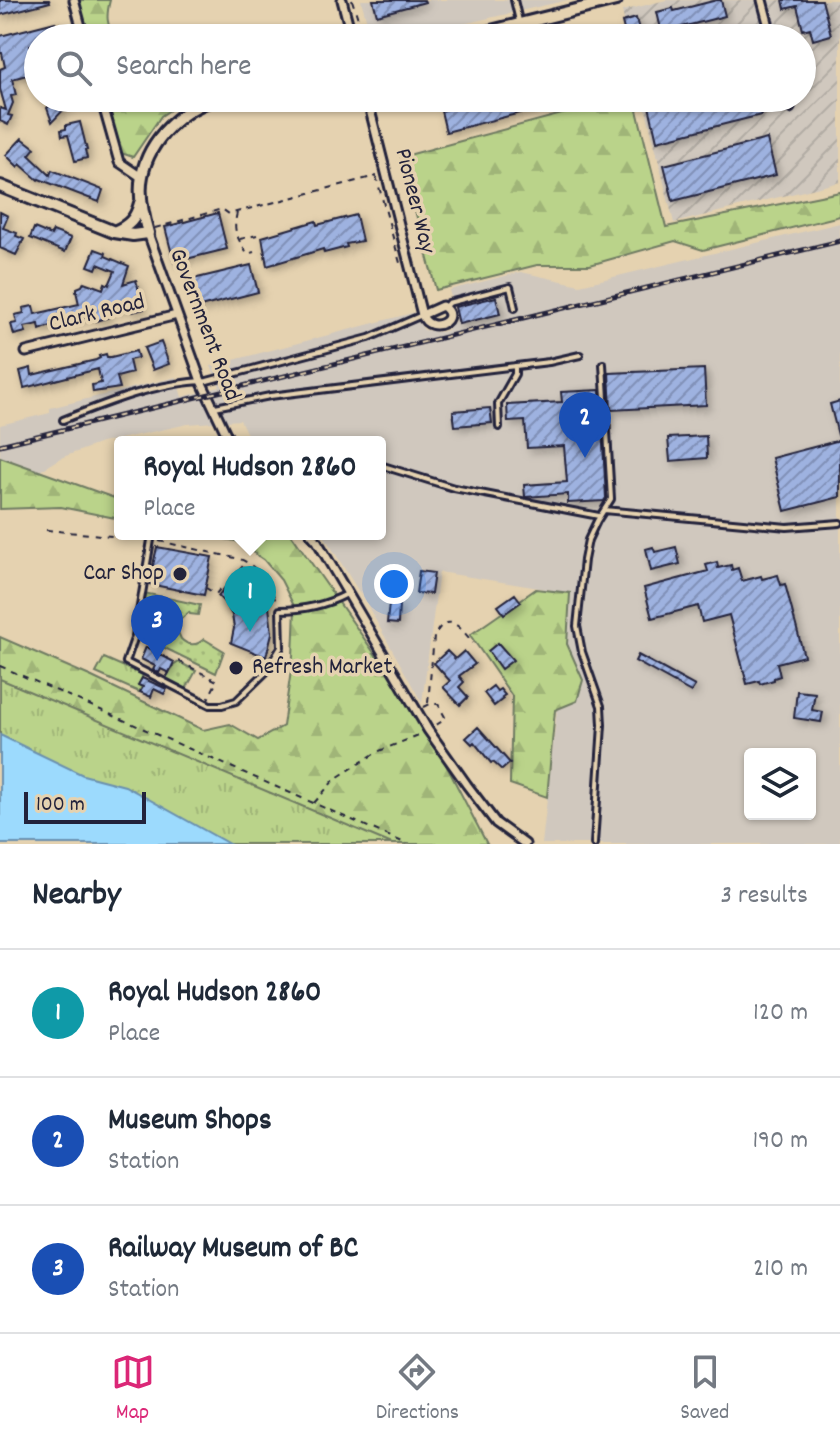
<!DOCTYPE html>
<style>
:root{--surface:#fff;--page:#f6f6f7;--text:#1f2937;--muted:#747a83;--line:#e0e1e3;--accent:#db2777}
body{margin:0;font-family:Dekko,sans-serif;background:var(--page);color:var(--text)}
.controls{position:absolute;right:24px;bottom:24px;display:grid;overflow:hidden;border-radius:8px;box-shadow:0 2px 6px #0004}
.controls button{width:72px;height:72px;display:grid;place-items:center;padding:0;border:0;border-bottom:2px solid var(--line);background:var(--surface);color:var(--text);font:40px sans-serif}
.scale{position:absolute;left:24px;bottom:20px;width:122px;box-sizing:border-box;padding-left:8px;border:4px solid #22223b;border-top:0;font-size:22px;line-height:28px;white-space:nowrap;color:#22223b;-webkit-text-stroke:6px #e5d2b0;paint-order:stroke}
.you{position:absolute;left:394px;top:584px;width:28px;height:28px;margin:-20px;border:6px solid #fff;border-radius:50%;background:#1a73e8;box-shadow:0 0 0 12px #1a73e833}
.badge{display:grid;place-items:center;width:52px;height:52px;border-radius:50%;background:var(--accent);color:#fff;font-size:26px;font-weight:700}
.pin{position:absolute;translate:-50% -66px;filter:drop-shadow(0 2px 4px #0008)}
.pin::after{content:'';position:absolute;top:42px;width:28px;height:24px;background:inherit;clip-path:polygon(0 0,100% 0,50% 100%)}
.popup{position:absolute;left:114px;top:436px;width:272px;height:104px;box-sizing:border-box;display:grid;place-content:center;border-radius:8px;background:var(--surface);filter:drop-shadow(0 2px 6px #0005);font-size:26px;white-space:nowrap;color:var(--muted)}
.popup b{font-size:30px;color:var(--text)}
.popup::after{content:'';position:absolute;left:50%;top:100%;margin-left:-16px;border:16px solid transparent;border-top-color:var(--surface)}
.list{margin:0;padding:0;list-style:none}
h2{display:flex;justify-content:space-between;align-items:center;height:104px;margin:0;padding:0 32px;font-size:34px}
h2 small{font-size:26px;font-weight:400;color:var(--muted)}
.list li{display:grid;grid-template-columns:52px 1fr auto;gap:24px;align-items:center;box-sizing:border-box;height:128px;padding:0 32px;border-top:2px solid var(--line)}
.list b{display:block;font-size:30px;white-space:nowrap}
.list p{margin:0;font-size:26px;white-space:nowrap;color:var(--muted)}
.list em{font-size:26px;font-style:normal;color:var(--muted)}
.icon{flex:none;width:44px;height:44px;fill:none;stroke:currentColor;stroke-width:2;stroke-linecap:round;stroke-linejoin:round}
.map{position:relative;flex:none;width:840px;height:844px;overflow:hidden}
.search{position:absolute;background:var(--surface);box-shadow:0 2px 6px #0004;left:24px;right:24px;top:24px;height:88px;display:flex;align-items:center;gap:20px;box-sizing:border-box;padding:0 28px;border-radius:44px;color:var(--muted);font-size:30px}
.sheet{height:488px;background:var(--surface)}
nav{display:flex;justify-content:space-around;align-items:center;box-sizing:border-box;height:112px;border-top:2px solid var(--line);background:var(--surface);font-size:22px;color:var(--muted)}
nav a{display:grid;justify-items:center;gap:4px}
nav .on{color:var(--accent)}
.map>svg:first-child{display:block}
.built{fill:#d0c8be;fill-rule:evenodd}
.industrial{fill:url(#industrial-furrows)}
.grass{fill:url(#grass-dots);stroke:#6e7a62;stroke-width:2}
.forest{fill:url(#forest-firs);stroke:#6e7a62;stroke-width:2}
.park{fill:url(#park-tufts);stroke:#6e7a62;stroke-width:2}
.water{fill:#9cdafd;stroke:#6b90af;stroke-width:2}
.building{fill:url(#building-hatch);stroke:#22223b;stroke-width:2;filter:url(#shadow)}
.lines{fill:none;stroke-linecap:round;stroke-linejoin:round}
.lane-casing{stroke:#22223b;stroke-width:10}
.street-casing{stroke:#22223b;stroke-width:13}
.secondary-casing{stroke:#22223b;stroke-width:16}
.path{stroke:#22223b;stroke-width:2;stroke-dasharray:6 6;stroke-linecap:butt}
.lane{stroke:#e5d2b0;stroke-width:4}
.street{stroke:#e5d2b0;stroke-width:7}
.secondary{stroke:#e5d2b0;stroke-width:10}
.rail-casing{stroke:#22223b;stroke-width:5}
.rail{stroke:#e5d2b0;stroke-width:2;stroke-dasharray:6;stroke-linecap:butt}
.poi-dot{fill:#22223b;stroke:#e5d2b0;stroke-width:3}
.labels{text-anchor:middle;dominant-baseline:central;stroke-width:7;stroke-linejoin:round;paint-order:stroke}
.street-label{font-size:24px;fill:#22223b;stroke:#e5d2b0}
.poi-label{font-size:24px;fill:#22223b;stroke:#e5d2b0;text-anchor:end}
</style>
<div class="map">
<svg width="840" height="844" viewBox="0 0 840 844">
<defs>
<pattern id="industrial-furrows" width="10" height="10" patternUnits="userSpaceOnUse" patternTransform="scale(2)"><rect width="10" height="10" fill="#d0c8be"/><path d="M-1 1l2-2M0 10L10 0M9 11l2-2" fill="none" stroke="#b2aca4"/></pattern>
<pattern id="grass-dots" width="8" height="8" patternUnits="userSpaceOnUse" patternTransform="scale(2)"><rect width="8" height="8" fill="#bad38a"/><path d="M2 2h.1M6 6h.1" fill="none" stroke="#a0b578" stroke-width="1.8" stroke-linecap="round"/></pattern>
<pattern id="forest-firs" width="22" height="20" patternUnits="userSpaceOnUse" patternTransform="scale(2)"><rect width="22" height="20" fill="#bad38a"/><path d="M5 1l3.5 6h-7zM16 11l3.5 6h-7z" fill="#a0b578"/></pattern>
<pattern id="park-tufts" width="24" height="20" patternUnits="userSpaceOnUse" patternTransform="scale(2)"><rect width="24" height="20" fill="#bad38a"/><path d="M3 7l-1-3M5 7V3M7 7l1-3M15 17l-1-3M17 17v-4M19 17l1-3" fill="none" stroke="#a0b578"/></pattern>
<pattern id="building-hatch" width="6" height="6" patternUnits="userSpaceOnUse" patternTransform="scale(2)"><rect width="6" height="6" fill="#9eb2e0"/><path d="M-1 1l2-2M0 6l6-6M5 7l2-2" fill="none" stroke="#8090b7"/></pattern>
<filter id="shadow"><feDropShadow dx="3.5" dy="3.5" stdDeviation="4" flood-color="#0004"/></filter>
</defs>
<rect width="100%" height="100%" fill="#e5d2b0"/>
<filter id="ink" filterUnits="userSpaceOnUse"><feTurbulence type="fractalNoise" baseFrequency=".0125" numOctaves="2"/><feDisplacementMap in="SourceGraphic" scale="16" xChannelSelector="R" yChannelSelector="G"/><feConvolveMatrix kernelMatrix="1 2 1 2 8 2 1 2 1" color-interpolation-filters="sRGB"/></filter>
<g filter="url(#ink)">
<path class="built" d="M361,0H568L406,37L385,33L374,29L367,22Z
M840,223V844H542L570,593L439,572L422,703L366,603L323,534H380V442H251L240,420L188,424L101,443L63,457L40,471L0,457V425L50,413V408L176,377L182,397L220,387L211,366L416,312L417,316L407,320L408,326L418,322L424,330L441,332L447,330L455,321V313L449,290L521,272L580,285ZM750,754H810V814H750Z"/>
<path class="industrial" d="M666,0H840V182L674,223L643,98H802V38H628L622,11Z"/>
<path class="grass" d="M144,593L200,605L198,615L190,614L189,612L181,619L143,601Z
M139,625L177,630L181,639C188,646 197,646 204,639L224,651L216,673L138,635Z
M179,662L196,671L186,689L166,678L173,666Z"/>
<path class="forest" d="M79,0H110C106,16 106,25 116,38H89Z
M106,98H183L185,100L161,116L133,157L121,153Z
M622,98H634L666,227L840,192V216L703,250L675,241L590,265H537L436,290L401,157Z
M0,457L120,500V519L61,507L0,509Z
M197,534H291L428,730L487,844H316L0,728V637L92,677L203,730L230,724L258,740L283,726L293,657L295,608L281,580L264,560L236,541Z
M536,589L570,593L567,644L583,680L577,701L555,710L547,797L510,784L512,696L470,635Z"/>
<path class="park" d="M104,658L143,675L139,685L142,687L139,692L96,673Z
M0,679L392,844H0Z"/>
<path class="water" d="M0,735L83,775L125,786L229,844H0Z"/>
<path class="building" d="M0,0H49L50,2L0,15Z
M373,0H424L425,2L377,15Z
M717,0H721L725,16L678,28L680,38H663L657,12L673,8L674,11Z
M783,0H822L831,35L813,40L810,28L803,30L797,6L785,9Z
M636,18L641,38H626L622,22Z
M55,22L59,35L38,38V43L30,45L33,57L35,60L38,59V72L12,79L16,95L11,96L13,103L8,115L12,116L8,125L0,121V108L6,110L0,89V69L5,67L2,53H0V36Z
M56,98H69L70,103L52,122L47,108Z
M493,98H584L585,101L544,110V107L446,132L441,111Z
M679,98H757L761,115L657,141L649,106Z
M80,122L87,150H85L87,158L75,161L68,135L62,136L61,130L66,129V125Z
M22,138L35,148L29,155L50,175L52,170L103,190L99,202L39,179L38,180L20,164L18,167L6,155Z
M767,139L776,175L673,201L664,165Z
M0,212L8,216L3,228L17,233L16,236L24,239L16,255L0,248Z
M218,213L227,249L174,262L165,227Z
M356,215L362,241L346,244L347,247L324,253L323,249L267,266L262,237L316,221L317,225Z
M34,228L51,235L53,231L71,238L65,252L30,238Z
M95,249L106,253L105,256L129,266L123,284L136,280L144,309L132,312L131,306L107,311L109,317L99,320L96,321L94,316L71,321L70,318L56,322V324L40,330L39,324L24,327L26,332L14,335L11,324L17,323L15,315L24,313L23,308L33,306L35,314L79,304L76,291H77V288L82,286L84,282L103,289L105,283L109,285L115,271L98,264L96,269L88,266Z
M251,265L258,292L196,308L189,280Z
M496,297L500,314L459,324L455,307Z
M161,342L169,364L153,370L144,348Z
M136,351L138,358L129,360L132,373L117,377L120,388L93,392L92,385L101,383L98,369L24,388L20,371L31,368L32,375L96,360L100,358L99,356L106,354L107,357H111Z
M704,369L706,405L611,410L609,373Z
M600,390L606,498L604,501L568,503V494L525,497L524,485L567,482L564,446L527,448L525,421L508,422L507,405L562,402L561,392Z
M840,401V434L838,435L830,404Z
M490,408L492,423L455,426L453,411Z
M706,436L707,458L670,461L668,438Z
M840,440V497L785,511L772,458Z
M157,547L212,557L204,595L149,584Z
M653,547L655,552L676,547L680,564L651,571L646,549Z
M717,562L718,568L731,565L732,570L738,568L742,581L761,576L762,579L778,575L781,585L785,584L804,656L777,663L780,676L774,678V680L760,684L759,681L747,684L729,615L702,622L698,606L652,618L644,588L708,571L706,565Z
M242,567L259,585L269,607L272,633L266,657L231,643L234,628L232,615L226,604L218,596Z
M419,571L434,573L431,594L416,593Z
M515,594L521,602L504,614L498,606Z
M389,603L399,604L398,624L387,623Z
M498,643L513,660L501,669L488,651Z
M146,647L174,662L169,673L161,669L159,673L153,670L155,666L141,659Z
M447,651L455,659L464,651L475,664L459,676L464,682L459,687L468,697L460,705L443,687L450,681L434,663Z
M638,655L695,686L691,692L635,661Z
M142,678L167,689L164,694L154,689L151,697L140,692L143,687L138,685Z
M493,686L497,691L500,689L505,695L502,697L503,699L494,706L484,693Z
M797,691L815,693L812,710L823,712L821,722L794,718Z
M478,727L510,763L502,770L493,762L491,763L474,742L472,744L466,738Z"/>
<g class="lines">
<g class="lane-casing">
<path id="lane" d="M514,0L519,21
M445,307L448,303L510,287L515,308
M215,407L270,396L549,362L580,355
M63,420C108,402 158,382 207,381L369,338L422,315
M499,427L498,404L515,374V366
M380,465L454,488L599,516
M604,510L787,527L840,523
M151,540L135,636L126,662L210,705H222L236,701L266,672L281,647L280,610C304,610 326,605 347,594
M594,844L602,725L601,706L582,652L577,626L584,560L588,540L597,521L611,499L603,364"/>
</g>
<g class="street-casing">
<path id="street" d="M74,0L84,38
M342,0L352,38
M762,0L772,38
M101,98L119,162L141,177
M367,98L422,315C430,336 463,319 442,306L422,315
M787,98L790,108
M148,233L201,381L230,442
M26,352L177,315
M311,534L317,541L428,730L467,785L496,823L525,844"/>
</g>
<g class="secondary-casing">
<path id="secondary" d="M463,38L616,0
M0,186L114,232L133,235L148,233C143,216 138,195 142,176C149,139 183,107 219,98
M114,232C129,226 136,219 140,203"/>
</g>
<path class="path" d="M352,0L362,31L368,38
M371,38L377,27
M376,176L400,263
M237,213C232,232 238,238 247,254L254,252
M155,228L222,209L229,214L376,176
M240,239L257,235
M46,530L145,539
M159,541L240,559C261,568 269,586 278,605
M206,588L216,594L220,589L222,591
M179,661L217,681L208,699
M0,666L407,844
M166,678L173,666
M428,703L434,637C447,609 461,628 473,643
M424,707L430,704H438L445,717L444,720L433,727
M314,803L335,779L377,752L421,734"/>
<use href="#lane" class="lane"/>
<use href="#street" class="street"/>
<use href="#secondary" class="secondary"/>
<g class="rail-casing">
<path id="rail" d="M0,445L840,241"/>
</g>
<use href="#rail" class="rail"/>
</g>
</g>
<g class="poi-dot">
<circle cx="180" cy="574" r="8"/>
<circle cx="236" cy="668" r="8"/>
</g>
<g class="labels">
<g class="street-label">
<text transform="translate(414 201) rotate(76)">Pioneer Way</text>
<text transform="translate(97 314) rotate(-14)">Clark Road</text>
<text transform="translate(204 325) rotate(69)">Government Road</text>
</g>
<g class="poi-label">
<text x="164" y="574">Car Shop</text>
<text x="252" y="668" text-anchor="start">Refresh Market</text>
</g>
</g>
</svg>
<div class="controls">
<button><svg class="icon" aria-label="layers" viewBox="0 0 24 24"><path d="M12 4l9 5-9 5-9-5zM3 14l9 5 9-5"/></svg></button>
</div>
<div class="scale">100 m</div>
<div class="you"></div>
<div class="pin badge" style="left:250px;top:632px;background:#0f9aa8">1</div>
<div class="popup"><b>Royal Hudson 2860</b>Place</div>
<div class="pin badge" style="left:585px;top:458px;background:#1a4fb4">2</div>
<div class="pin badge" style="left:157px;top:661px;background:#1a4fb4">3</div>
<div class="search"><svg class="icon" aria-label="search" viewBox="0 0 24 24"><circle cx="10" cy="10" r="6"/><path d="M15 15l6 6"/></svg>Search here</div>
</div>
<section class="sheet">
<h2>Nearby<small>3 results</small></h2>
<ul class="list">
<li><span class="badge" style="background:#0f9aa8">1</span><div><b>Royal Hudson 2860</b><p>Place</p></div><em>120 m</em></li>
<li><span class="badge" style="background:#1a4fb4">2</span><div><b>Museum Shops</b><p>Station</p></div><em>190 m</em></li>
<li><span class="badge" style="background:#1a4fb4">3</span><div><b>Railway Museum of BC</b><p>Station</p></div><em>210 m</em></li>
</ul>
</section>
<nav>
<a class="on"><svg class="icon" aria-label="map" viewBox="0 0 24 24"><path d="M3 6l6-2 6 2 6-2v14l-6 2-6-2-6 2zM9 4v14M15 6v14"/></svg>Map</a>
<a><svg class="icon" aria-label="directions" viewBox="0 0 24 24"><path d="M12 3l9 9-9 9-9-9zM9 14v-3h6M13 9l2 2-2 2"/></svg>Directions</a>
<a><svg class="icon" aria-label="saved" viewBox="0 0 24 24"><path d="M7 4h10v16l-5-4-5 4z"/></svg>Saved</a>
</nav>
